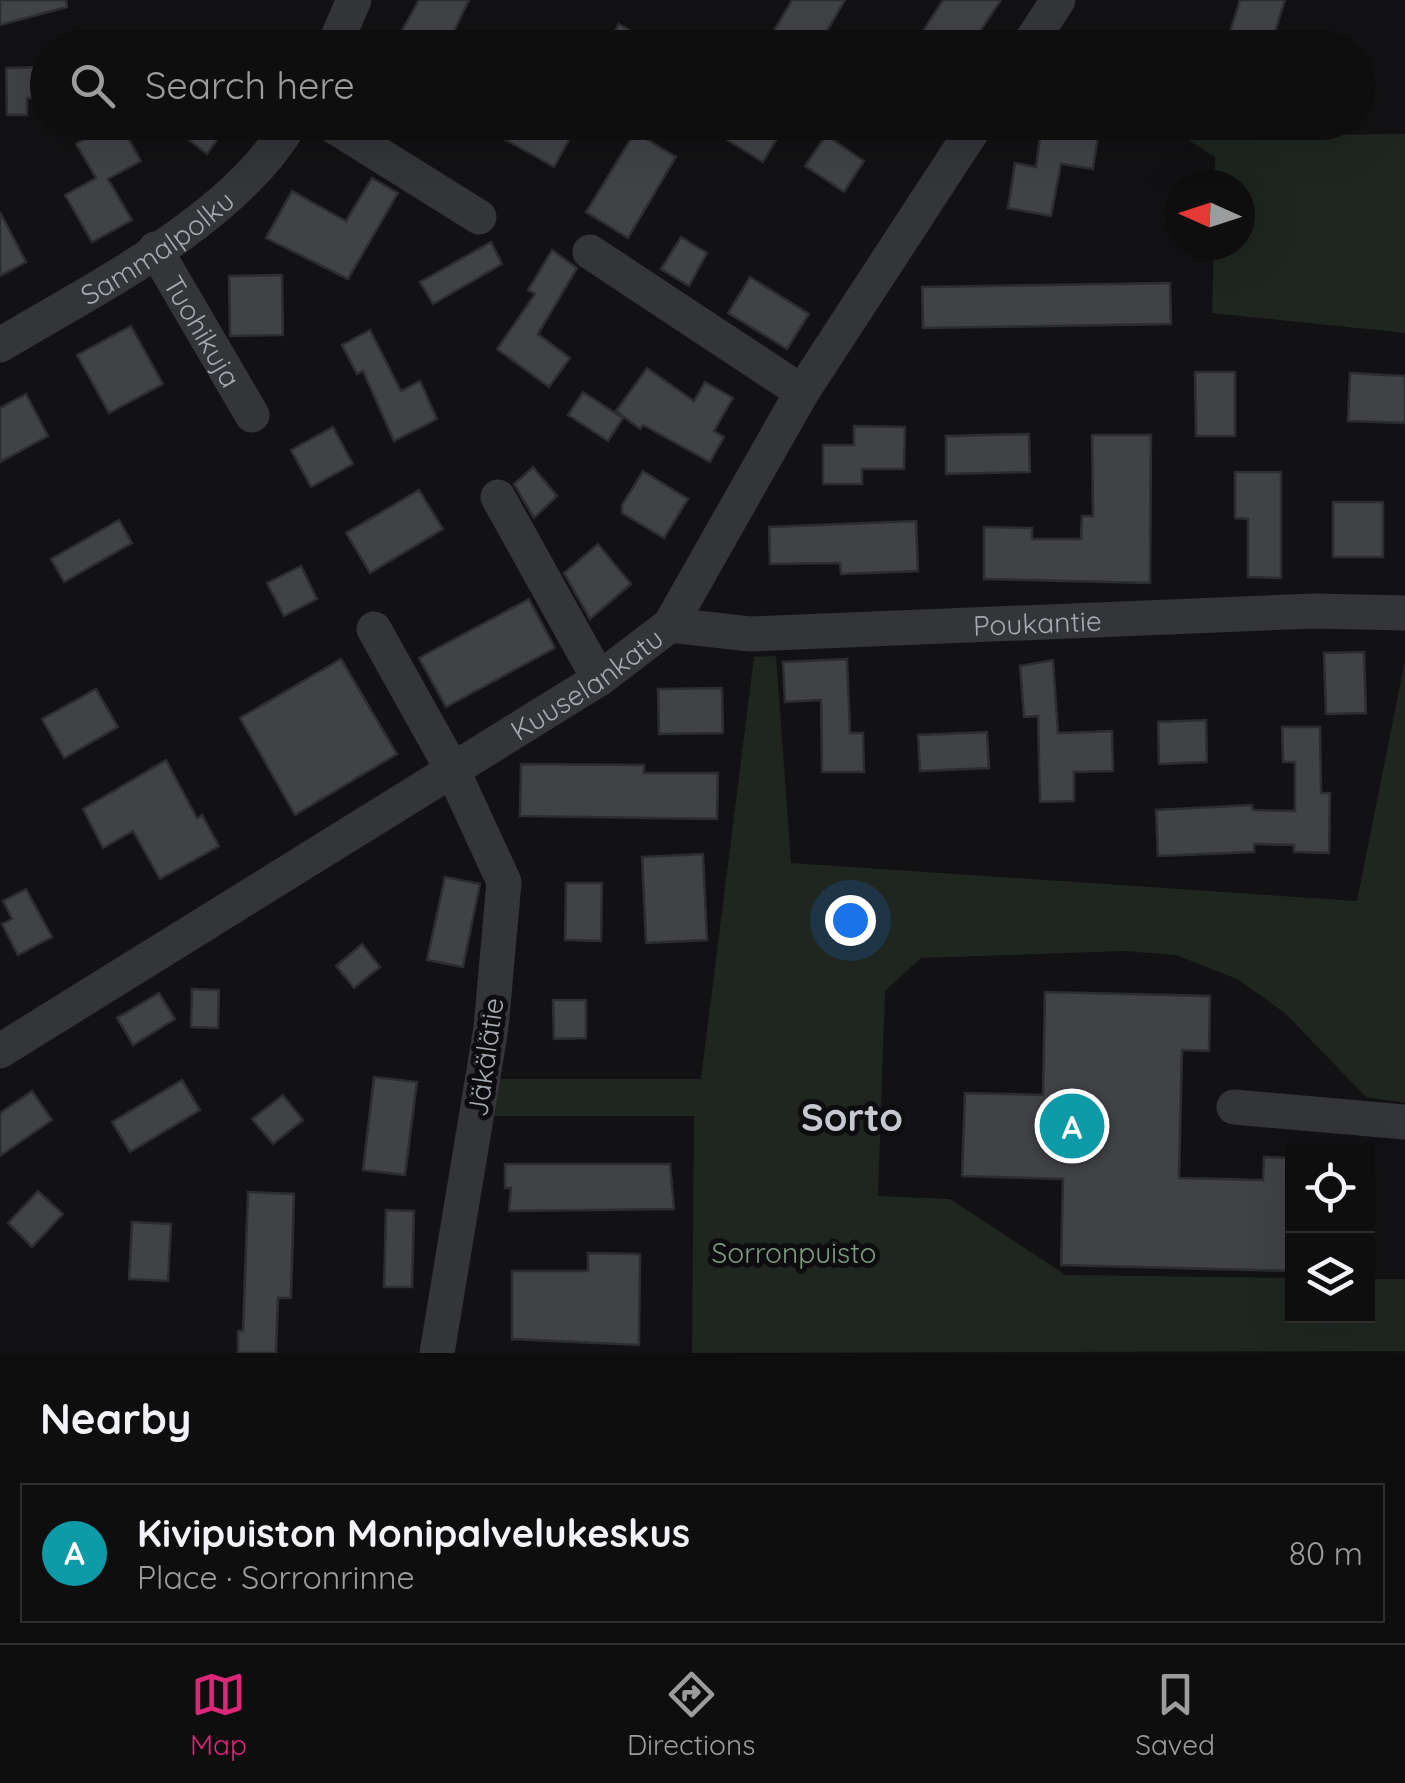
<!DOCTYPE html>
<meta charset="utf-8">
<style>
:root{--surface:#0e0e0f;--page:#1c1c1d;--text:#f1f3f6;--muted:#9b9c9e;--line:#2e2e2f;--accent:#db2777}
body{margin:0;font-family:Quicksand,sans-serif;background:var(--page);color:var(--text)}
.controls{position:absolute;right:30px;bottom:30px;display:grid;overflow:hidden;border-radius:0px;box-shadow:0 10px 40px #0002}
.controls button{width:90px;height:90px;display:grid;place-items:center;padding:0;border:0;border-bottom:2px solid var(--line);background:var(--surface);color:var(--text);font:50px sans-serif}
.compass{position:absolute;left:1165px;top:170px;width:90px;height:90px;border-radius:50%;background:var(--surface);box-shadow:0 10px 40px #0002;rotate:273deg}
.you{position:absolute;left:850px;top:920px;width:35px;height:35px;margin:-25px;border:8px solid #fff;border-radius:50%;background:#1a73e8;box-shadow:0 0 0 15px #1a73e833}
.badge{display:grid;place-items:center;width:65px;height:65px;border-radius:50%;background:var(--accent);color:#fff;font-size:32px;font-weight:700}
.pin{position:absolute;translate:-50% -50%;border:5px solid #fff;box-shadow:0 2px 10px #0006}
.list{margin:0;padding:0;list-style:none}
h2{display:flex;justify-content:space-between;align-items:center;height:130px;margin:0;padding:0 40px;font-size:42px}
h2 small{font-size:32px;font-weight:400;color:var(--muted)}
.list li{display:grid;grid-template-columns:65px 1fr auto;gap:30px;align-items:center;box-sizing:border-box;height:140px;margin:0 20px 20px;padding:0 20px;border:2px solid var(--line);border-radius:0px}
.list b{display:block;font-size:38px;white-space:nowrap}
.list p{margin:0;font-size:32px;white-space:nowrap;color:var(--muted)}
.list em{font-size:32px;font-style:normal;color:var(--muted)}
.icon{flex:none;width:55px;height:55px;fill:none;stroke:currentColor;stroke-width:2;stroke-linecap:round;stroke-linejoin:round}
.map{position:relative;flex:none;width:1405px;height:1353px;overflow:hidden}
.search{position:absolute;background:var(--surface);box-shadow:0 10px 40px #0002;left:30px;right:30px;top:30px;height:110px;display:flex;align-items:center;gap:25px;box-sizing:border-box;padding:0 35px;border-radius:55px;color:var(--muted);font-size:38px}
.sheet{height:290px;background:var(--surface)}
nav{display:flex;justify-content:space-around;align-items:center;box-sizing:border-box;height:140px;border-top:2px solid var(--line);background:var(--surface);font-size:28px;color:var(--muted)}
nav a{display:grid;justify-items:center;gap:5px}
nav .on{color:var(--accent)}
.map>svg:first-child{display:block}
.green{fill:#1f2620}
.building{fill:#414246;stroke:#2c2d2f;stroke-width:2.5}
.lines{fill:none;stroke-linecap:round;stroke-linejoin:round}
.minor{stroke:#343538;stroke-width:35}
.labels{text-anchor:middle;dominant-baseline:central;stroke-width:10;stroke-linejoin:round;paint-order:stroke}
.street-label{font-size:28px;fill:#a5aab2;stroke:#0d0d0f}
.park-label{font-size:28px;fill:#7e9c7f;stroke:#0d0d0f}
.district-label{font-size:38px;font-weight:bold;fill:#c6c8cf;stroke:#0d0d0f}
</style>
<div class="map">
<svg width="1405" height="1353" viewBox="0 0 1405 1353">
<rect width="100%" height="100%" fill="#121214"/>
<path class="green" d="M1161,123H1180L1202,136L1405,134V333L1212,313L1214,245H1240V185H1215V157Z
M776,656L791,863L1357,901L1405,660V1103L1366,1097L1285,1013L1237,979L1176,955L1124,951L921,958L885,991L878,1196L950,1199L1066,1275L1292,1278V1316H1368V1279H1405V1351L692,1353L694,1116H492L498,1079H701L754,657Z"/>
<path class="building" d="M0,0H66L67,7L0,25Z
M419,0H469L446,48H392Z
M792,0H845L817,48H800L773,32Z
M943,0H1001L969,48H942L921,34Z
M1240,0H1285L1270,48H1225Z
M619,24L659,48H605Z
M43,67V98H27V115H7L6,68Z
M114,122H119L141,161L108,179L132,220L92,242L65,195L96,178L76,144Z
M166,122H230L207,154Z
M474,122H579L554,167Z
M698,122H787L763,162Z
M1042,122L1099,129L1093,169L1061,164L1051,216L1008,208L1015,163L1036,167Z
M635,132L676,157L628,238L586,212Z
M826,135L864,161L844,192L805,166Z
M372,178L398,193L348,279L266,238L292,191L346,221Z
M0,212L26,262L0,276Z
M681,237L707,253L689,286L661,269Z
M491,242L502,264L433,304L420,282Z
M552,250L577,268L538,334L570,358L549,387L497,349L535,294L528,290Z
M282,275L283,335L230,336L229,276Z
M750,277L809,314L787,349L728,313Z
M1170,283L1171,324L923,328L922,287Z
M131,326L163,384L109,413L77,355Z
M370,330L401,391L420,381L437,419L394,441L363,371L357,374L342,345Z
M647,368L694,401L705,382L733,398L714,431L724,437L710,462L643,425L640,429L616,411Z
M1195,372H1235V436H1196Z
M1350,373L1405,376V423L1348,421Z
M583,392L623,418L608,441L568,415Z
M26,394L48,436L0,462V408Z
M854,426L905,427L904,469H862V484H823V445H854Z
M333,427L353,464L311,487L291,450Z
M1029,434L1030,472L946,474V436Z
M1092,435H1151L1150,583L984,579V527L1032,528V539H1081L1082,516H1093Z
M533,467L557,496L534,518L514,484Z
M643,471L688,499L664,538L622,513V505Z
M1235,472H1281V578L1248,577V519L1235,518Z
M419,490L443,529L370,573L346,533Z
M1333,502H1383V557H1333Z
M119,520L132,543L64,582L51,559Z
M916,521L918,571L841,574L840,563L770,564L769,527Z
M598,544L631,584L590,619L564,573Z
M301,566L317,599L284,616L267,583Z
M529,599L555,648L446,707L419,658Z
M1364,652L1366,713L1326,714L1324,653Z
M341,659L397,754L295,815L240,718Z
M847,659L850,733H863L864,772H822L821,700L785,702L783,662Z
M1053,660L1058,733L1112,731L1113,771L1074,772V801L1040,802L1038,716L1024,717L1020,666Z
M722,688L723,733L659,734L658,689Z
M96,689L118,727L64,758L42,719Z
M1206,720L1207,762L1159,764L1158,722Z
M1282,727H1320L1321,793H1330L1329,853L1294,852V845L1254,844V852L1158,856L1156,810L1252,805L1253,810L1295,811V762H1283Z
M987,732L989,768L920,771L918,735Z
M166,760L197,818L202,815L219,846L160,879L133,831L103,848L83,809Z
M521,764L644,765V773H718L717,819L520,816Z
M703,854L707,940L646,943L642,857Z
M445,877L480,884L463,967L427,960Z
M566,883H602L601,941L565,940Z
M26,889L52,937L18,955L2,924L12,919L3,901Z
M362,944L380,967L354,988L336,966Z
M192,989L219,990L218,1028L191,1027Z
M1045,992L1210,996L1209,1051L1182,1050L1179,1178L1263,1180L1264,1157L1292,1158V1271L1061,1265L1063,1179L962,1176L965,1093L1043,1095Z
M159,993L175,1019L133,1045L117,1018Z
M553,1000H586V1038L554,1039Z
M374,1077L417,1082L405,1175L363,1170Z
M182,1080L200,1110L130,1152L112,1122Z
M32,1091L52,1120L0,1156V1113Z
M283,1095L303,1120L273,1144L252,1119Z
M505,1164H670L674,1209L509,1211L511,1188H505Z
M38,1191L63,1214L32,1247L8,1223Z
M248,1192L294,1194L291,1298H278L276,1353H238V1331H243Z
M386,1210L414,1211L412,1287H384Z
M132,1222L171,1224L168,1281L129,1279Z
M588,1253L640,1254L639,1345L512,1339V1271H588Z"/>
<g class="lines">
<g class="minor">
<path d="M333,48L354,0"/>
<path d="M1027,48L1058,0"/>
<path d="M327,122L479,217"/>
<path id="s1" d="M155,249L252,415"/>
<path d="M590,252L802,392"/>
<path id="s2" d="M0,345C95,288 236,219 291,122"/>
<path d="M498,497L599,679"/>
<path id="s3" d="M670,625L750,634L1315,611L1405,613"/>
<path d="M374,629L452,769L504,882L491,1028L437,1353"/>
<path id="s4" d="M0,1051L599,679L670,625L802,392L978,122"/>
<path d="M1234,1107L1405,1122"/>
</g>
</g>
<g class="labels">
<g class="street-label">
<text stroke="none"><textPath href="#s2" startOffset="185">Sammalpolku</textPath></text>
<text stroke="none"><textPath href="#s1" startOffset="95">Tuohikuja</textPath></text>
<text stroke="none"><textPath href="#s3" startOffset="368">Poukantie</textPath></text>
<text stroke="none"><textPath href="#s4" startOffset="692">Kuuselankatu</textPath></text>
<text transform="translate(485 1057) rotate(-82)">Jäkälätie</text>
</g>
<g class="park-label">
<text x="794" y="1252">Sorronpuisto</text>
</g>
<g class="district-label">
<text x="852" y="1117">Sorto</text>
</g>
</g>
</svg>
<div class="controls">
<button><svg class="icon" aria-label="locate" viewBox="0 0 24 24"><circle cx="12" cy="12" r="6"/><path d="M12 2v4M12 18v4M2 12h4M18 12h4"/></svg></button>
<button><svg class="icon" aria-label="layers" viewBox="0 0 24 24"><path d="M12 4l9 5-9 5-9-5zM3 14l9 5 9-5"/></svg></button>
</div>
<svg class="compass" viewBox="-18 -18 36 36"><path d="M0-13l5 13h-10z" fill="#e53935"/><path d="M0 13l5-13h-10z" fill="#9b9c9e"/></svg>
<div class="you"></div>
<div class="pin badge" style="left:1072px;top:1126px;background:#0f9aa8">A</div>
<div class="search"><svg class="icon" aria-label="search" viewBox="0 0 24 24"><circle cx="10" cy="10" r="6"/><path d="M15 15l6 6"/></svg>Search here</div>
</div>
<section class="sheet">
<h2>Nearby<small></small></h2>
<ul class="list">
<li><span class="badge" style="background:#0f9aa8">A</span><div><b>Kivipuiston Monipalvelukeskus</b><p>Place · Sorronrinne</p></div><em>80 m</em></li>
</ul>
</section>
<nav>
<a class="on"><svg class="icon" aria-label="map" viewBox="0 0 24 24"><path d="M3 6l6-2 6 2 6-2v14l-6 2-6-2-6 2zM9 4v14M15 6v14"/></svg>Map</a>
<a><svg class="icon" aria-label="directions" viewBox="0 0 24 24"><path d="M12 3l9 9-9 9-9-9zM9 14v-3h6M13 9l2 2-2 2"/></svg>Directions</a>
<a><svg class="icon" aria-label="saved" viewBox="0 0 24 24"><path d="M7 4h10v16l-5-4-5 4z"/></svg>Saved</a>
</nav>
